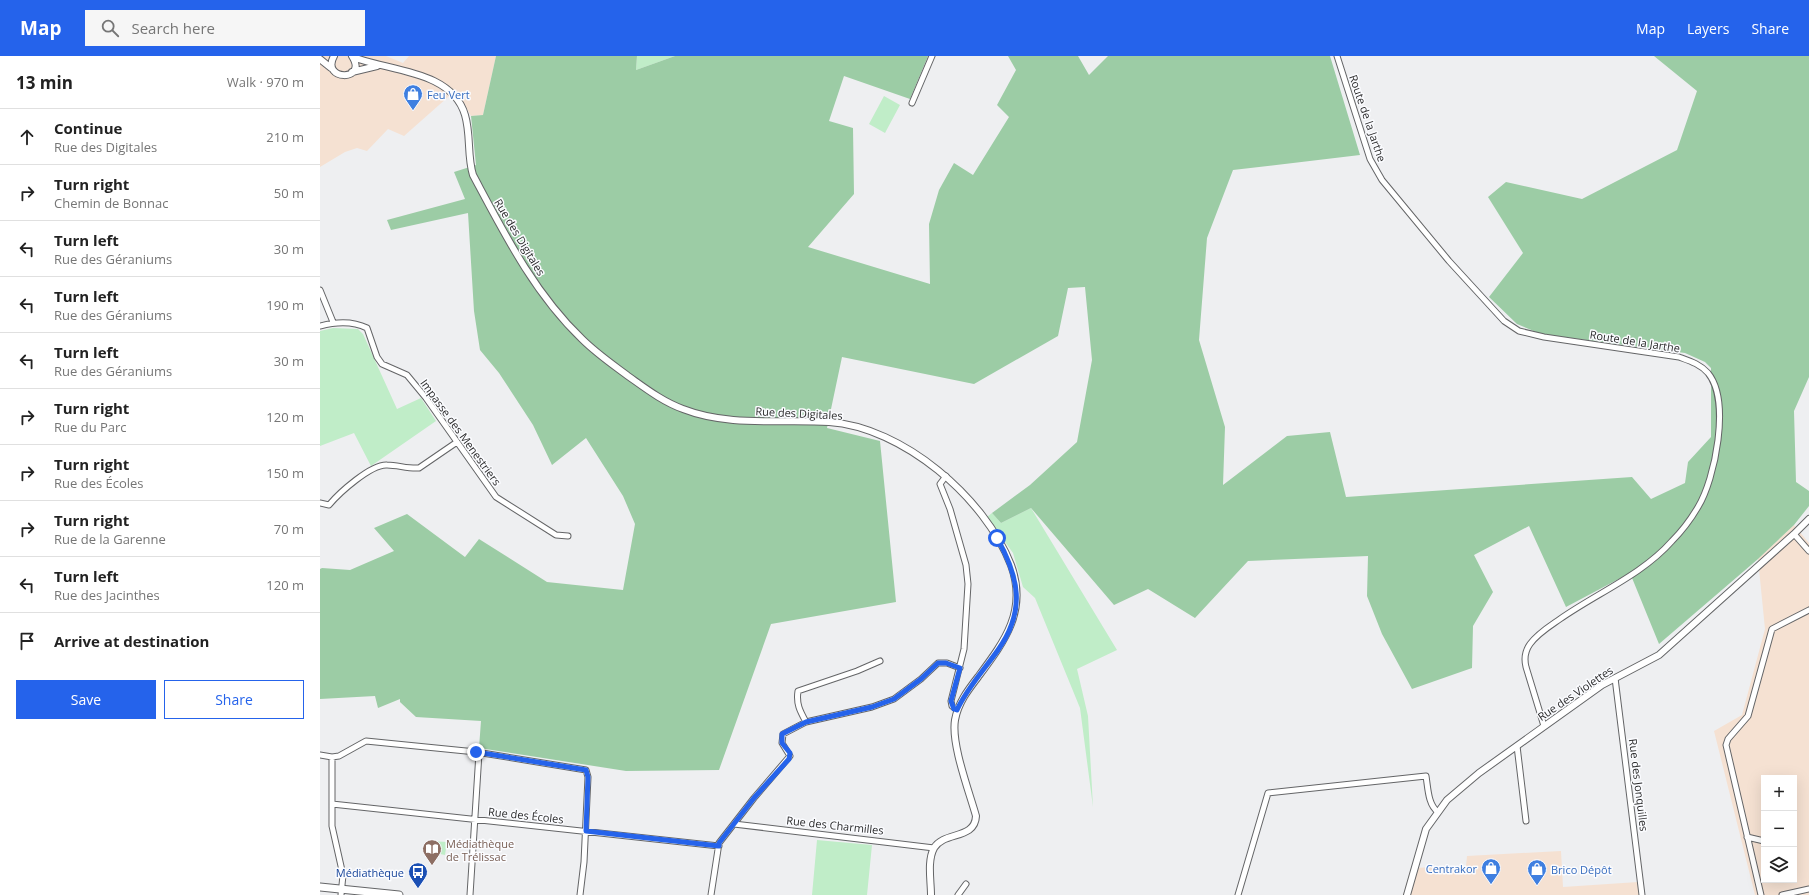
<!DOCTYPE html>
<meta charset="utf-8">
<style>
:root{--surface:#fff;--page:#f6f6f6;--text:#222;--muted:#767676;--line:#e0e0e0;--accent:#2563eb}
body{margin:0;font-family:"Open Sans",sans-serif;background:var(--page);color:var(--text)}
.controls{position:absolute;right:12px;bottom:12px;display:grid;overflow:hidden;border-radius:0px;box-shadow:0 4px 16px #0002}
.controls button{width:36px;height:36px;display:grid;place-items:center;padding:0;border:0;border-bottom:1px solid var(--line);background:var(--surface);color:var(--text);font:20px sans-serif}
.stop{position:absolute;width:12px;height:12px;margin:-9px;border:3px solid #2563eb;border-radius:50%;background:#fff}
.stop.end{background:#2563eb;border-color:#fff;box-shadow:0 1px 4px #0008}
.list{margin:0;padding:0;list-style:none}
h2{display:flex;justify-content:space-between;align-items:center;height:52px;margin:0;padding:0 16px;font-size:17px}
h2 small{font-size:13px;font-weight:400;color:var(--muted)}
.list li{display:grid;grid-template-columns:26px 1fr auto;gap:12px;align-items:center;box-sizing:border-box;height:56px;padding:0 16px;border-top:1px solid var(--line)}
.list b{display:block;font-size:15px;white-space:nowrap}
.list p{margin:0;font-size:13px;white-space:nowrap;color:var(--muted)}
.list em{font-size:13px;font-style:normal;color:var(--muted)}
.actions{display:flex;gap:8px;padding:12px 16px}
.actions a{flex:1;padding:9px 0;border:1px solid var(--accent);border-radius:0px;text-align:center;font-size:14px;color:var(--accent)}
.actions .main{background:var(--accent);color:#fff}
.icon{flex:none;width:22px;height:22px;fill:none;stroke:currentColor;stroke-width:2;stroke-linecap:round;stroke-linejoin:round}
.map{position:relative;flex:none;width:1489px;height:839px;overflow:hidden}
header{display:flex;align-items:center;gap:24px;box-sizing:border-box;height:56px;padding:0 20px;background:var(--accent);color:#fff}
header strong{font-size:19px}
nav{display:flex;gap:22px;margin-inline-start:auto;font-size:14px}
.search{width:280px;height:36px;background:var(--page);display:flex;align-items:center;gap:10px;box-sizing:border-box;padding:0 14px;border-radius:0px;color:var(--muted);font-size:15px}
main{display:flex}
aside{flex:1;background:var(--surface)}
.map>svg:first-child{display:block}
.commercial{fill:#f5e1d2;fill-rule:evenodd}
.green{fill:#c0edc8}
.forest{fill:#9ccca5}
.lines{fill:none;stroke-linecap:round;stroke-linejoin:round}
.minor-casing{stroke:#646567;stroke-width:7}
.tertiary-casing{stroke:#646567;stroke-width:8}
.secondary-casing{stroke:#646567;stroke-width:9}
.minor{stroke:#fff;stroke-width:5}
.tertiary{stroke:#fff;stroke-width:6}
.secondary{stroke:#fff;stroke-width:7}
.route{stroke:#2563eb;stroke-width:5}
.labels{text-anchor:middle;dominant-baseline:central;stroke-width:3;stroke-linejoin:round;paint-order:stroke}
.shop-label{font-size:11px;fill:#366cbe;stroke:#fbfcff;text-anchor:start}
.street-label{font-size:11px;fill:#2a2a2b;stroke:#fbfcff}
.education-label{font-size:11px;fill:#785e54;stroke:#fbfcff;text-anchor:start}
.transit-label{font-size:11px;fill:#164399;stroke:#fbfcff;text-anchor:end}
</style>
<header>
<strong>Map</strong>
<div class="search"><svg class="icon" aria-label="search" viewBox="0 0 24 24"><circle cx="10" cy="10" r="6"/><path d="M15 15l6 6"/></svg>Search here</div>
<nav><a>Map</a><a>Layers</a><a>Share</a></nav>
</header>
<main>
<aside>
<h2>13 min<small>Walk · 970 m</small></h2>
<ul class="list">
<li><svg class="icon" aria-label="ahead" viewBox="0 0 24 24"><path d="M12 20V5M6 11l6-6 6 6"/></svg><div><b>Continue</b><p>Rue des Digitales</p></div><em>210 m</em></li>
<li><svg class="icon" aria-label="right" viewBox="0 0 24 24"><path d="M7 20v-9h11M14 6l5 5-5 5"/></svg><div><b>Turn right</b><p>Chemin de Bonnac</p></div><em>50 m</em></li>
<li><svg class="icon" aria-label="left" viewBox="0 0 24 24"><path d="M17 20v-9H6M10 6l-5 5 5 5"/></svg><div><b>Turn left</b><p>Rue des Géraniums</p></div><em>30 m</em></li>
<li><svg class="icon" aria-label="left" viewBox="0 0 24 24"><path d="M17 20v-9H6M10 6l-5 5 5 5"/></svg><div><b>Turn left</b><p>Rue des Géraniums</p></div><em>190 m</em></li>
<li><svg class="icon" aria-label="left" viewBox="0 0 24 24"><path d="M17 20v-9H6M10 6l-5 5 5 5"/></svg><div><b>Turn left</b><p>Rue des Géraniums</p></div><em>30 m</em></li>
<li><svg class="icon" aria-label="right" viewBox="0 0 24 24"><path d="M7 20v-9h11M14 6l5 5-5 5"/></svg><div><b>Turn right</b><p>Rue du Parc</p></div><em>120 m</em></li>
<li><svg class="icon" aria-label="right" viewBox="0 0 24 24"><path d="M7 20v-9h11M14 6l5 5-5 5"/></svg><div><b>Turn right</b><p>Rue des Écoles</p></div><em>150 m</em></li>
<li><svg class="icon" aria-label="right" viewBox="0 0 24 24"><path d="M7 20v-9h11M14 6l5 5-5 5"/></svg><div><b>Turn right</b><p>Rue de la Garenne</p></div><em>70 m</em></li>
<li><svg class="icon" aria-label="left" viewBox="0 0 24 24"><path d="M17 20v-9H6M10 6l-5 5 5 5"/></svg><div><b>Turn left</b><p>Rue des Jacinthes</p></div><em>120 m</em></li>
<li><svg class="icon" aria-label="arrive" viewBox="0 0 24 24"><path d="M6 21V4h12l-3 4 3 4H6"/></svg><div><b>Arrive at destination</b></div></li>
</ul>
<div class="actions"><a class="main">Save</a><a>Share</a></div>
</aside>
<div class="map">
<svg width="1489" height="839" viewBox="0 0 1489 839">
<rect width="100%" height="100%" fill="#eeeff1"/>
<path class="commercial" d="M0,0H66L83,7L89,0H176L163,59L151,60L136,34L84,80L68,73L47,95L37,92L25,96L0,111Z
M1474,469L1489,487V839H1435L1394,675L1422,659L1445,573L1438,503ZM1444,722H1474V824H1444Z
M1241,795L1243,831L1318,826L1320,839H1083L1091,812L1146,810L1147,800Z"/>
<path class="green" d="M317,0H355L316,14Z
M564,40L580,49L565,77L549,68Z
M13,272L38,273L43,278L77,353L101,342L116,365L51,410L34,377L0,390V275Z
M711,452L797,594L757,613L768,660L773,751L760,652L715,542L703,531L693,497L667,461L672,457L681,467Z
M497,784L552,789L547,839H492Z
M111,785L127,786L125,799L110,796Z"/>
<path class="forest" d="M176,0H317L316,14L355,0H608L590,43L524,20L509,65L533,72L534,138L488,191L610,228L609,168L619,134L634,107L653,119L689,61L677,49L696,14L688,0H758L769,19L788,0H1010L1040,99L913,114L887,182L879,284L905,371L903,429L967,380L1010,376L1026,441L1312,421L1331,443L1365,427L1368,406L1391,381V312L1385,306L1365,297L1221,278L1197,268L1169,241L1203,197L1168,141L1186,126L1262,143L1357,94L1377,35L1334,0H1489V321L1474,355L1476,426L1489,435V450L1474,469L1438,503L1339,588L1310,517L1246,551L1209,470L1154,499L1173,536L1153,570L1152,612L1092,633L1062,578L1047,540L1048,500L928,505L875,562L828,533L794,549L711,452L681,467L672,457L710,429L757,386L772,304L765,231L748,232L738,280L654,328L522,301L507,372L560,385L576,546L451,568L399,714L306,715L159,692L161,665L96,661L80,646V643L58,652L55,640L0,643V513L2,512L30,514L74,495L54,472L87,458L145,501L159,483L227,526L303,534L315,468L303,440L266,382L232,409L213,369L179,317L160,294L154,255L148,157L71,174L67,164L145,143L134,116L156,109L151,60L163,59Z"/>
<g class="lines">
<g class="minor-casing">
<path id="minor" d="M1017,0L1050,103L1062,124L1129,205L1184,265L1199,275L1224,281L1359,301C1370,305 1380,308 1388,317C1411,345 1395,423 1378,451C1371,463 1361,476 1352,485C1322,519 1277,537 1240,563C1230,570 1218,577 1210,588C1205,595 1204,603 1206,611L1224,670
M592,47L612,0
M0,234L13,266
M0,270C15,266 33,265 47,272L57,301L62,308L87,319L106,342L176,441L236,479L248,480
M626,420L620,428L630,453L646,509L648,528L644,593L631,645L632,650L637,654
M0,447L9,449C19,437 51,408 67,409C78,409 88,413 99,412L137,386
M1474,478L1489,495
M1295,622L1322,839
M486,666C480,655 476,648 478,635L537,615L560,605
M1197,690L1206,765
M0,699L12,701L19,700L46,685L156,696L266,714L268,721L264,806L260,839
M12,701V770L23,819L21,839
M12,748L399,790
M414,768L614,792
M1427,781L1444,785
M150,839L159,697
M391,839L399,787L434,742L470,700L462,687L463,678L486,666L552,651L574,643L601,623L618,607H627L640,612
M638,839L646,828
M918,839L948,737L1106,720C1108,732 1108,749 1118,756
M1441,839L1406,689L1408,683L1428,660L1452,573L1489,554
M1462,839L1489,833"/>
</g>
<g class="tertiary-casing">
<path id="tertiary" d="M14,0C0,25 49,26 32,0
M33,1C68,15 132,14 145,59C151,79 147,100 153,119C184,177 214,237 262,283C276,297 292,308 308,320C325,332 343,346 363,353C409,371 461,363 509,366C583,371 665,442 691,509C708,555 684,586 658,621C648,634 638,647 635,664C631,688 649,735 656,760C655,784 624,775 614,792C607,805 611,825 611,839
M0,3L11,12
M32,16L57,10
M1087,839L1106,773L1127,744L1159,717L1282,629L1339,599L1474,478L1489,463"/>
</g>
<g class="secondary-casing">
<path id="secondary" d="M0,831L79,839"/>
</g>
<use href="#minor" class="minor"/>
<use href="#tertiary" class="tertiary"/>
<use href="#secondary" class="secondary"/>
</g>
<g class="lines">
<path class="route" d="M156,696L266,714L268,721L266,775L399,790V787L434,742L469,703L470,697L462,687V678L486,666L552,651L574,643L601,623L618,607H626L640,612L631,645L634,653L637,654C647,632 664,614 678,594C706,555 699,521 677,482"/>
</g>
<defs>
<g id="shop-pin" transform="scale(1)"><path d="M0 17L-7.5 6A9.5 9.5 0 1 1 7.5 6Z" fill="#3f7fe0" stroke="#fbfcff"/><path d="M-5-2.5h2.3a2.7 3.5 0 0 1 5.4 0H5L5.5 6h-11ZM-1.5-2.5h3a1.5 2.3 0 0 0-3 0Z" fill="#fff"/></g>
<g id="library-pin" transform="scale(1)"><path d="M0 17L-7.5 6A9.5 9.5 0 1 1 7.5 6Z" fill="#8d6e63" stroke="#fbfcff"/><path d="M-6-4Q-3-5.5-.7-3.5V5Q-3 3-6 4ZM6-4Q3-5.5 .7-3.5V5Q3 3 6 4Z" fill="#fff"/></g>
<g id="bus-pin" transform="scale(1)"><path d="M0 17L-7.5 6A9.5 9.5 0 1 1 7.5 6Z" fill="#1a4fb4" stroke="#fbfcff"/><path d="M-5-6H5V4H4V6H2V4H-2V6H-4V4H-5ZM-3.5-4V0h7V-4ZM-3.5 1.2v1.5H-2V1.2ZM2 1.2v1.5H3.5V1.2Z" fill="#fff"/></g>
</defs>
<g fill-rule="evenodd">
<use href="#shop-pin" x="93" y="38"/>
<use href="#library-pin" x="112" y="793"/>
<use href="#shop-pin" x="1171" y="812"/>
<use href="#shop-pin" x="1217" y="813"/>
<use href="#bus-pin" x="98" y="816"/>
</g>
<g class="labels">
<g class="shop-label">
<text x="107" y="38">Feu Vert</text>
<text x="1157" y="812" text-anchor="end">Centrakor</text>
<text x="1231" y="813">Brico Dépôt</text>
</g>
<g class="street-label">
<text transform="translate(1048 62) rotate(71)">Route de la Jarthe</text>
<text transform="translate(200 181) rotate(59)">Rue des Digitales</text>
<text transform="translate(1315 285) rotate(9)">Route de la Jarthe</text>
<text transform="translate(479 357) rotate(3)">Rue des Digitales</text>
<text transform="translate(141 376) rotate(54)">Impasse des Menestriers</text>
<text transform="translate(1255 637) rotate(-34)">Rue des Violettes</text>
<text transform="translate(1319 729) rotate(83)">Rue des Jonquilles</text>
<text transform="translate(206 759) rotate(6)">Rue des Écoles</text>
<text transform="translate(515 769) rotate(6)">Rue des Charmilles</text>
</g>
<g class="education-label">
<text x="126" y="787">Médiathèque<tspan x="126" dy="13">de Trélissac</tspan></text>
</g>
<g class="transit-label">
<text x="84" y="816">Médiathèque</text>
</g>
</g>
</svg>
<div class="controls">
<button>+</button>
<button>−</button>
<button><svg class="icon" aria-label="layers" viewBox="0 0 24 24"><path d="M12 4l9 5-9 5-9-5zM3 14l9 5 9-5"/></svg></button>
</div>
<div class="stop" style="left:677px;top:482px"></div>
<div class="stop end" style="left:156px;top:696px"></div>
</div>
</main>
